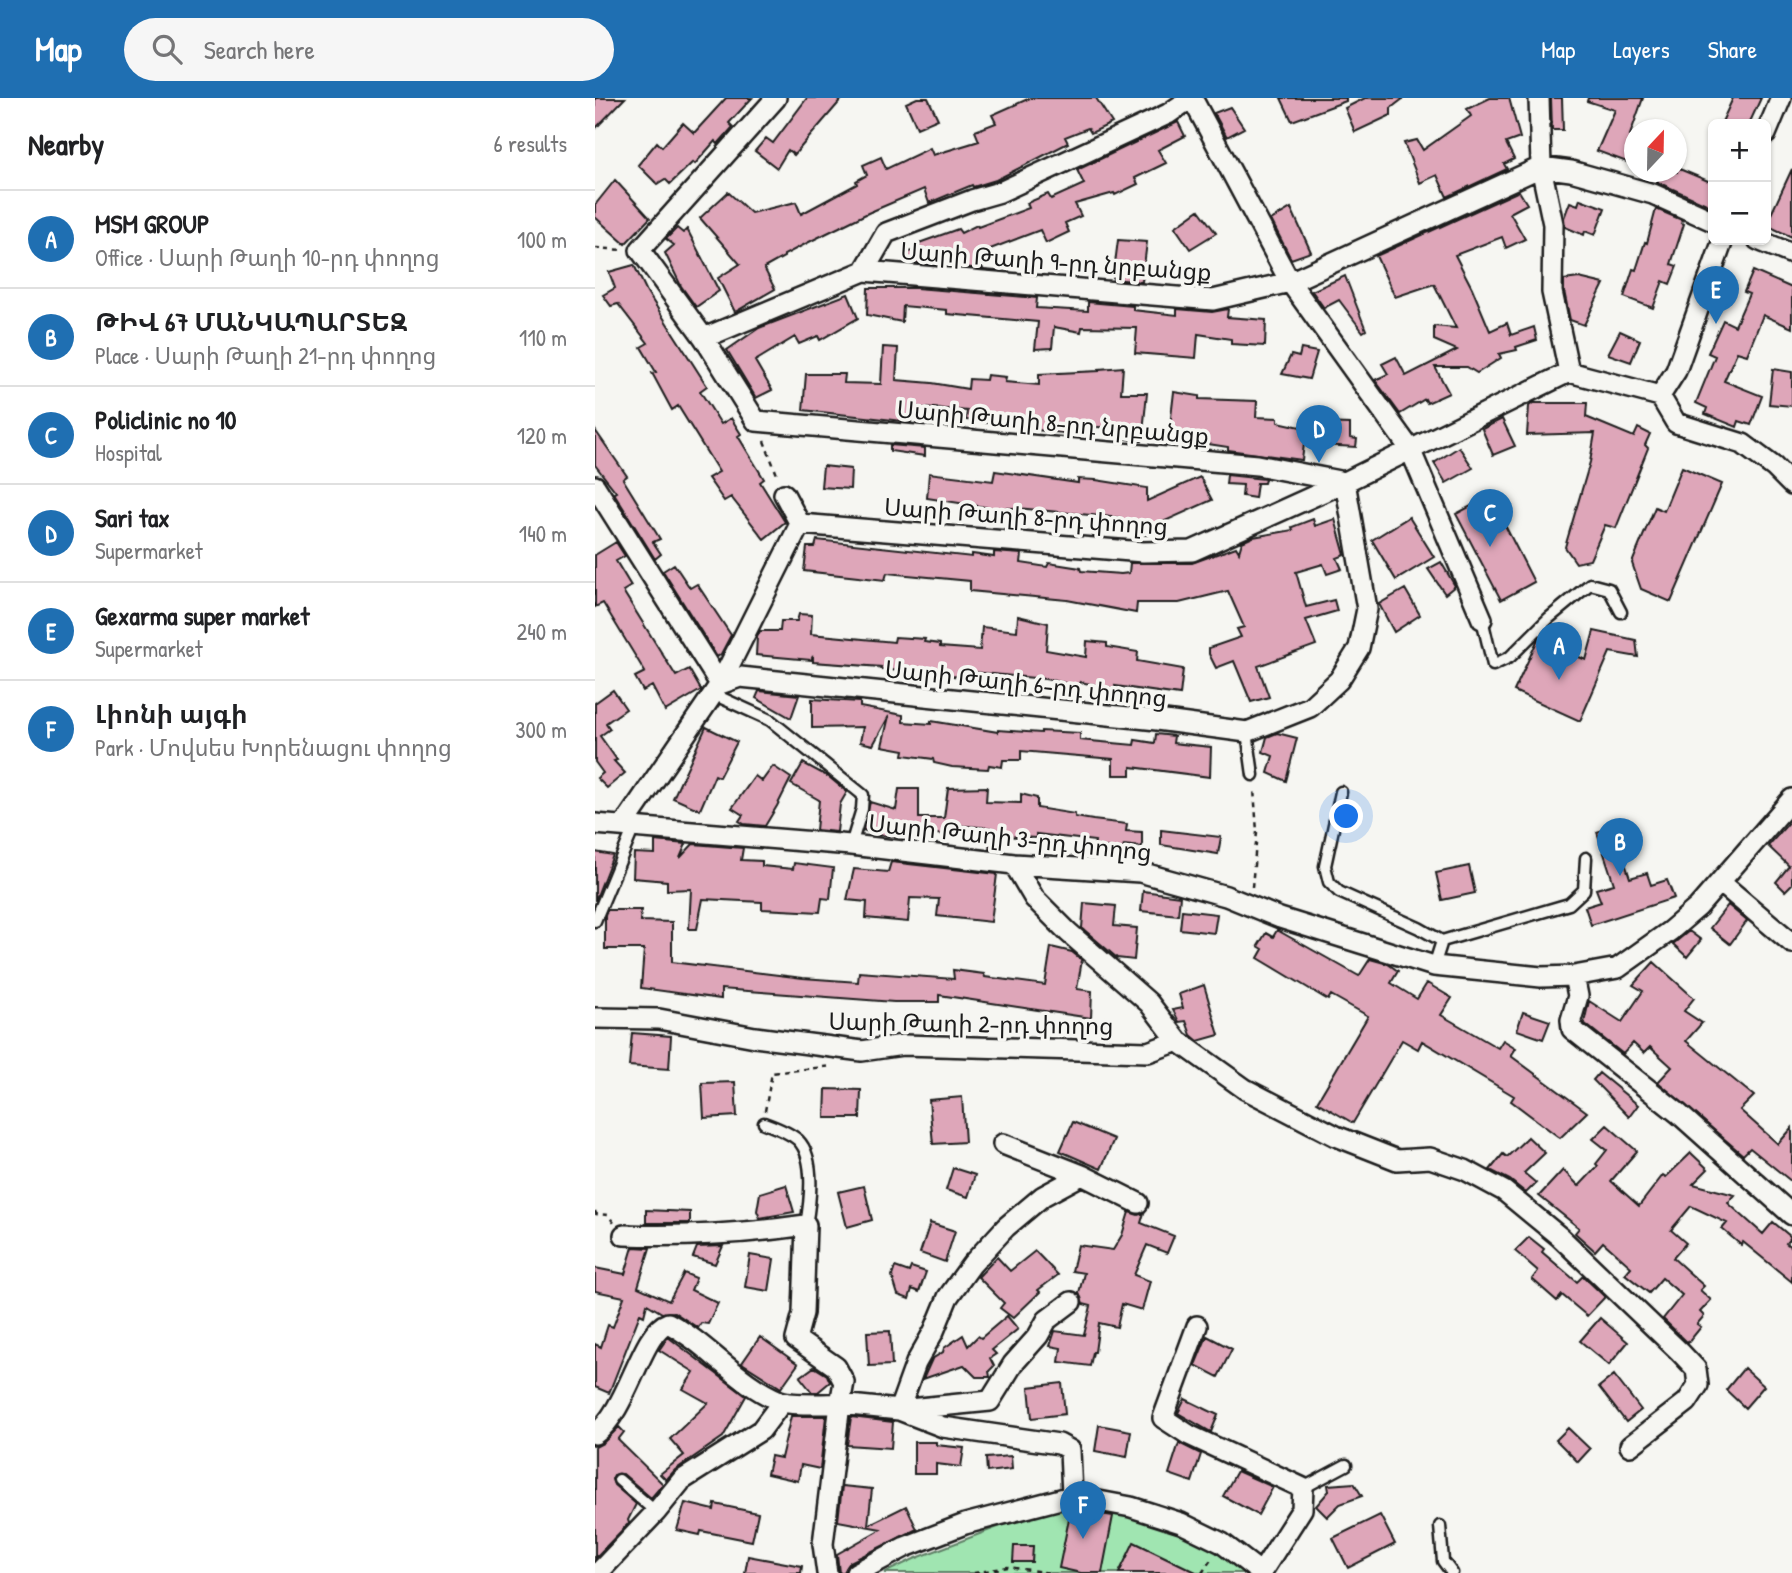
<!DOCTYPE html>
<meta charset="utf-8">
<style>
:root{--surface:#fff;--page:#f6f6f6;--text:#202124;--muted:#757577;--line:#e0e0e0;--accent:#1f6fb2}
body{margin:0;font-family:"Patrick Hand","Noto Sans Armenian",sans-serif;background:var(--page);color:var(--text)}
.controls{position:absolute;right:21px;top:21px;display:grid;overflow:hidden;border-radius:10px;box-shadow:0 2px 5px #0004}
.controls button{width:63px;height:63px;display:grid;place-items:center;padding:0;border:0;border-bottom:2px solid var(--line);background:var(--surface);color:var(--text);font:35px sans-serif}
.compass{position:absolute;left:1029px;top:21px;width:63px;height:63px;border-radius:50%;background:var(--surface);box-shadow:0 2px 5px #0004;rotate:22deg}
.you{position:absolute;left:752px;top:719px;width:24px;height:24px;margin:-18px;border:5px solid #fff;border-radius:50%;background:#1a73e8;box-shadow:0 0 0 10px #1a73e833}
.badge{display:grid;place-items:center;width:46px;height:46px;border-radius:50%;background:var(--accent);color:#fff;font-size:23px;font-weight:700}
.pin{position:absolute;translate:-50% -58px;filter:drop-shadow(0 2px 4px #0008)}
.pin::after{content:'';position:absolute;top:37px;width:24px;height:21px;background:inherit;clip-path:polygon(0 0,100% 0,50% 100%)}
.list{margin:0;padding:0;list-style:none}
h2{display:flex;justify-content:space-between;align-items:center;height:91px;margin:0;padding:0 28px;font-size:30px}
h2 small{font-size:23px;font-weight:400;color:var(--muted)}
.list li{display:grid;grid-template-columns:46px 1fr auto;gap:21px;align-items:center;box-sizing:border-box;height:98px;padding:0 28px;border-top:2px solid var(--line)}
.list b{display:block;font-size:26px;white-space:nowrap}
.list p{margin:0;font-size:23px;white-space:nowrap;color:var(--muted)}
.list em{font-size:23px;font-style:normal;color:var(--muted)}
.icon{flex:none;width:38px;height:38px;fill:none;stroke:currentColor;stroke-width:2;stroke-linecap:round;stroke-linejoin:round}
.map{position:relative;flex:none;width:1197px;height:1475px;overflow:hidden}
header{display:flex;align-items:center;gap:42px;box-sizing:border-box;height:98px;padding:0 35px;background:var(--accent);color:#fff}
header strong{font-size:33px}
nav{display:flex;gap:38px;margin-inline-start:auto;font-size:24px}
.search{width:490px;height:63px;background:var(--page);display:flex;align-items:center;gap:18px;box-sizing:border-box;padding:0 24px;border-radius:38px;color:var(--muted);font-size:26px}
main{display:flex}
aside{flex:1;background:var(--surface)}
.map>svg:first-child{display:block}
.green{fill:#a0e5b1;stroke:#5e8066;stroke-width:2}
.building{fill:#dea6b9;stroke:#1c1c1c;stroke-width:2}
.lines{fill:none;stroke-linecap:round;stroke-linejoin:round}
.service-casing{stroke:#1c1c1c;stroke-width:15}
.minor-casing{stroke:#1c1c1c;stroke-width:24}
.path{stroke:#1c1c1c;stroke-width:2.5;stroke-dasharray:5 5;stroke-linecap:butt}
.service{stroke:#f6f6f2;stroke-width:10}
.minor{stroke:#f6f6f2;stroke-width:19}
.labels{text-anchor:middle;dominant-baseline:central;stroke-width:7;stroke-linejoin:round;paint-order:stroke}
.street-label{font-size:24px;fill:#1c1c1c;stroke:#f6f6f2}
</style>
<header>
<strong>Map</strong>
<div class="search"><svg class="icon" aria-label="search" viewBox="0 0 24 24"><circle cx="10" cy="10" r="6"/><path d="M15 15l6 6"/></svg>Search here</div>
<nav><a>Map</a><a>Layers</a><a>Share</a></nav>
</header>
<main>
<aside>
<h2>Nearby<small>6 results</small></h2>
<ul class="list">
<li><span class="badge">A</span><div><b>MSM GROUP</b><p>Office · Սարի Թաղի 10-րդ փողոց</p></div><em>100 m</em></li>
<li><span class="badge">B</span><div><b>ԹԻՎ 67 ՄԱՆԿԱՊԱՐՏԵԶ</b><p>Place · Սարի Թաղի 21-րդ փողոց</p></div><em>110 m</em></li>
<li><span class="badge">C</span><div><b>Policlinic no 10</b><p>Hospital</p></div><em>120 m</em></li>
<li><span class="badge">D</span><div><b>Sari tax</b><p>Supermarket</p></div><em>140 m</em></li>
<li><span class="badge">E</span><div><b>Gexarma super market</b><p>Supermarket</p></div><em>240 m</em></li>
<li><span class="badge">F</span><div><b>Լիոնի այգի</b><p>Park · Մովսես Խորենացու փողոց</p></div><em>300 m</em></li>
</ul>
</aside>
<div class="map">
<svg width="1197" height="1475" viewBox="0 0 1197 1475">
<rect width="100%" height="100%" fill="#f6f6f2"/>
<filter id="ink" filterUnits="userSpaceOnUse"><feTurbulence type="fractalNoise" baseFrequency=".0143" numOctaves="2"/><feDisplacementMap in="SourceGraphic" scale="14" xChannelSelector="R" yChannelSelector="G"/><feConvolveMatrix kernelMatrix="1 2 1 2 8 2 1 2 1" color-interpolation-filters="sRGB"/></filter>
<g filter="url(#ink)">
<path class="green" d="M482,1409L530,1415L586,1433L622,1449L653,1475H289L319,1461L429,1419Z"/>
<path class="building" d="M0,0H30L0,31Z
M131,0H157L134,25L138,29L123,46L120,43L100,66L98,64L75,86L70,81L62,86L43,67L62,44L67,49L88,25L99,35Z
M212,0H248L199,57L193,52L182,70L160,53L171,40L178,45Z
M322,0H333L343,21L322,30L311,5Z
M435,0H501L517,25L496,35L493,30L470,39L473,45L401,82L378,89L377,87L334,105L329,91L273,115L218,142L189,157V159L169,170L180,191L140,214L123,180L145,166L105,120L133,94L156,115L201,104L206,116L262,86L261,83L272,77L268,67L286,59L291,71L335,50L338,57L384,43L380,33L401,25L397,17Z
M686,0H751V3L697,23Z
M770,0H809L796,10V17L760,34L750,10Z
M895,0H914L925,40L911,45L919,61L909,66L912,71L852,99L842,77L825,85L809,45L822,42L828,52L876,18L872,11Z
M956,0H967L968,32H957Z
M993,0H1048L1035,37L1040,38V67L1002,53L1020,12L992,3Z
M1138,0H1166L1154,26H1126Z
M635,9L649,30L632,39L619,15Z
M583,24L590,38L563,52L571,65L540,80L543,86L520,97L519,95L480,106L486,118L470,125L474,134L451,145L445,132L382,156L388,171L313,164L311,155L324,151V145L363,131L366,135L382,127L383,129L434,110L432,105L453,96L456,101L489,86L482,72Z
M1082,70L1118,85V109L1062,84L1066,74H1082Z
M1197,71V139L1171,127Z
M20,82L55,120L30,146L0,119V107Z
M924,93L932,106L915,115L930,141L911,150L907,139L860,157L877,190L895,233L912,225L916,237L939,229L942,242L921,249L922,252L904,256L906,260L882,275L872,269H840L854,295L832,305L830,301L805,316L780,282L793,276L787,266L801,259L811,278L862,252L839,242V228L861,230L839,186L800,199L781,158Z
M985,101L1010,110L1000,137L990,133L989,137L970,129L969,120L975,104L983,107Z
M696,110L716,154L696,161L676,122Z
M1061,111L1087,122L1086,125L1089,126L1076,166L1082,168L1075,186L1068,183L1058,210L1029,199L1038,171L1041,172L1050,144L1052,145Z
M604,112L621,135L595,151L580,129Z
M82,130L88,135L92,131L124,193L101,209L86,188L70,155L79,147L71,141Z
M523,142L552,144L547,184L518,181Z
M39,167L52,194L112,288L105,293L126,326L136,320L146,336L143,338L169,381L165,384L190,424L169,441L136,399L129,403L113,380L124,374L83,308L77,312L57,275L61,274L46,249L53,245L23,206L16,208L8,197L20,190L14,174Z
M1158,173L1197,190V230L1168,217L1152,257L1142,254L1129,283L1167,298L1156,327L1144,323L1142,329L1110,316L1112,310L1101,305L1120,258L1113,255L1128,222L1140,228L1154,196L1149,194Z
M750,178L771,232L768,234L744,202L729,210L717,193Z
M984,180L1009,186L989,227L975,222L969,193V182Z
M273,190H321L442,200L441,210L493,213V204L538,208V212L582,217V211L617,214L633,211L632,219L671,222L670,248L636,246V241L603,236L601,260L540,255L542,230L487,229L486,234L459,229L457,250L440,251L443,224L352,216V212L308,208L307,224L272,217Z
M253,196L263,220L225,242L223,238L204,246L200,239L160,263L177,292L161,300L132,252L164,230Z
M1025,233L1045,242L1036,264L1013,256Z
M288,249L303,250L301,282L337,285L373,291L374,281L391,282L392,277L411,279L410,284L444,287V276L504,273V271L528,269L526,295H552L547,343L525,340V330L478,328L477,336L442,332V319L408,316V327L371,322L372,313L339,310V311L317,309L316,324L208,312L211,276H250L249,285L286,286Z
M706,251L722,254L714,281L687,276L696,257L704,259Z
M1178,271L1197,274V308L1174,306Z
M579,294L604,298V301L662,303L661,319L683,320V324L724,333L725,325L755,326V340L762,341L761,349L709,346L707,362L633,352V349L600,344L599,349L573,345Z
M938,305H992L991,319L1039,339L1043,330L1055,336L1050,347L1053,350L1021,430L1010,427L995,462L981,465L970,449L995,364L1000,335L932,337L934,308Z
M907,321L920,348L898,357L887,331Z
M0,332L32,378L28,381L65,441L58,444L66,456L60,461L19,395L21,394L0,367Z
M295,347L330,350V358L295,353Z
M864,349L878,370L851,385L839,365Z
M228,368L256,371L255,391L226,389Z
M1087,369L1127,386L1076,504L1046,491L1037,465L1060,409L1069,413Z
M400,373L483,385V381L501,382L552,390V403L605,379L617,402L552,431L553,437L539,436L538,424H525L526,420L422,410H396L332,400L334,375L398,383Z
M632,377L670,381L669,385H662L660,400L647,398L648,387L631,386Z
M895,398L939,484L906,502L861,416Z
M814,419L839,459L801,482L777,442Z
M718,421L720,428L740,421L750,457L742,460L747,471L732,476L728,466L701,474L711,509L739,502L742,513L711,522L721,547L663,568L674,599L656,604L639,563L621,570L614,556V550L646,539L642,531L649,529L633,493L584,505H542L541,515L472,502L375,493V483L292,475L290,482L209,473L212,449H220L222,442L377,459V456L399,459V454L427,456L426,465L452,469L454,465L485,470L486,473L526,476L534,475L535,465H597L641,449L644,454L647,444L658,439L698,432L697,429Z
M21,444L30,458L21,463L36,488L28,493L81,578L94,571L106,592L70,613L57,588L48,593L40,579L50,574L8,505L0,509V457Z
M846,464L860,488L850,496L833,471Z
M79,466L95,490L102,486L136,537L126,556L122,559L68,473Z
M810,491L825,517L799,534L784,506Z
M204,516L217,517L216,536L299,544L300,539L330,541L329,544L345,546V549L385,552L387,529L422,533L423,518L453,525L451,552L491,559L492,543L512,545V549L543,554L542,563L588,571L585,597L520,588V591L485,584V588L450,581L378,574V580L314,574L285,571L286,569L218,564V558L216,562L161,557L162,539L165,533H185L186,523H202Z
M999,533L1041,542L1043,559L1015,554L985,623L919,593L943,541L991,562Z
M18,592L31,611L11,625L15,631L5,638L22,662L19,663L30,675L12,690L2,680L8,675L0,664V605Z
M164,593L204,597L196,620L161,600Z
M217,601L265,604V609L308,617V624L336,626V623L403,634V632L446,635V633L485,635V642L539,647L540,642L560,645L561,636L579,638L578,645L616,649L615,679L536,669V677H518V661L426,653V662H408L407,669L394,667L393,671L357,669L339,665L338,661L308,657L309,652L287,648L294,618L278,647L265,644L268,629L217,630Z
M111,629L142,644L124,679L120,677L105,712L78,700Z
M682,635L702,640L691,683L673,675L678,658L668,654L672,639Z
M208,665L234,679L252,694L245,706L242,734L221,732L224,702L196,686Z
M178,668L196,680L182,708L170,728L149,726L144,723L148,717L137,710L160,678L167,683Z
M392,689L391,704L426,705V696L442,700V710L480,716V719L498,722L532,726L531,733L547,734V749L529,747L528,751L499,748L500,743L441,736V740L409,738L404,752L394,751L397,730L358,727V738L324,734V741L284,737L268,732L275,704L301,712L304,691H324V720H349L353,690Z
M1197,721V786L1190,793L1181,784L1194,768L1173,748Z
M1018,729L1035,780L1052,775L1056,787L1072,782L1079,800L996,827L990,809L1006,804L1001,791L1019,786L1002,734Z
M566,732L626,739L623,756L566,747Z
M60,743L91,746L85,760L98,746L148,750L146,762L167,763V768L198,771L199,765L238,770L235,801L227,800L225,814L167,811V804L108,801L102,831H94L96,791L72,792V783L38,780L39,755L60,756Z
M0,754L18,757L0,803Z
M296,764L402,776L396,824L342,818L344,801L315,800L313,824L271,820L272,804L252,802L259,771L293,774Z
M874,768L880,795L847,802L841,775Z
M548,793L585,798L583,817L546,813Z
M489,805L521,808L519,828L542,830L539,862L522,860L487,830Z
M1133,807L1152,823L1135,846L1115,830Z
M12,812H46L45,823L77,824V864L208,880L263,884L264,874L359,881L358,872L389,876L390,879L450,887L456,849L477,854L487,862L482,891L497,893L496,920L344,897V904H299L126,891V901L46,890L49,851H10V818Z
M587,812L622,816L619,835L585,831Z
M682,832L764,878L775,861L793,866L803,873L796,885L822,901L832,885L857,900L846,917L903,950L908,942L921,950L916,958L992,1014L965,1040L916,1003L919,998L827,943L823,951L807,942L758,1025L722,1004L773,918L736,897L733,902L663,860L668,851L663,848L671,835L678,839Z
M1094,833L1106,842L1092,859L1078,846Z
M1059,864L1099,900L1089,913L1107,925L1091,943L1159,998L1145,1012L1183,1046L1197,1030V1084L1155,1050L1148,1057L1063,984L1077,969L1055,949L1049,955L1038,945L1028,956L989,925L994,903L1027,924L1048,893L1038,887Z
M609,887L624,937L603,943L596,937L591,923L584,924L578,912L588,910L584,896Z
M928,914L955,923L948,941L922,932Z
M37,935L76,938L74,971L34,968Z
M1004,975L1043,1007L1034,1019L998,982Z
M140,984L142,1018L109,1020L107,985Z
M231,991L266,992L265,1020H230Z
M367,999L370,1044L338,1046L334,1002Z
M478,1024L519,1041L506,1071L465,1053Z
M1012,1027L1042,1053L1016,1083L1044,1108L1068,1077L1071,1079L1096,1055L1113,1071L1098,1086L1140,1097L1133,1105L1168,1136L1178,1124L1196,1139L1191,1145L1197,1150V1184L1148,1144L1146,1147L1127,1131L1132,1125L1096,1108L1076,1132L1091,1145L1078,1160L1109,1188L1105,1192L1116,1202L1105,1214L1109,1218L1102,1226L1106,1229L1093,1245L1068,1221L1087,1197L1067,1180L1054,1195L1030,1176L1036,1169L1008,1144L1000,1153L980,1135L984,1130L944,1098L968,1072L984,1088L1003,1068L1001,1066L1012,1052L998,1041Z
M933,1039L950,1055L929,1075L941,1085L931,1095L915,1082L895,1072L908,1056L912,1059Z
M358,1070L380,1077L373,1099L351,1092Z
M191,1087L199,1114L165,1120L162,1113L165,1095Z
M269,1088L277,1122L252,1129L243,1094Z
M51,1112L95,1114V1125H51Z
M534,1114L543,1117L549,1115L546,1125L579,1138L572,1155L552,1147L539,1177L555,1183L547,1212L527,1206L522,1229L504,1225L500,1254H498L495,1268L464,1264L466,1250L455,1248L460,1233L489,1237L496,1208L488,1206L484,1195L489,1175L477,1173L483,1147L518,1152L527,1137Z
M335,1125L360,1133L350,1164L325,1155Z
M934,1139L949,1151L947,1154L982,1184L988,1178L1010,1199L992,1218L967,1197L962,1203L937,1181L943,1173L920,1153Z
M128,1148L120,1166L98,1159L102,1149Z
M38,1149L55,1150L43,1189L74,1203L89,1175L101,1180L96,1192L123,1205L113,1226L106,1225L103,1230L79,1214L67,1215L52,1206L49,1218L45,1216L14,1295L0,1289V1246L6,1249L13,1227L18,1229L29,1199L0,1193V1170L30,1176Z
M440,1153L463,1177L443,1192L445,1194L418,1220L405,1210L409,1205L383,1179L402,1159L415,1173Z
M155,1157L179,1161L174,1193L150,1189Z
M300,1169L314,1174L316,1169L331,1174L324,1194L317,1191L314,1201L303,1197L297,1178Z
M412,1218L423,1231L397,1252L401,1256L395,1260L399,1268L394,1273L395,1279H381L369,1267L328,1281L337,1261L348,1254L349,1250L368,1237L373,1248L383,1238L386,1240Z
M1005,1220L1033,1244L1014,1267L985,1243Z
M295,1233L297,1267L274,1268L272,1234Z
M612,1238L637,1251L623,1279L600,1267Z
M73,1239L151,1298L128,1339L80,1372L71,1382L65,1376L89,1357L75,1341L113,1305L88,1291L99,1274L64,1252Z
M165,1239L203,1266L186,1290L147,1265Z
M219,1269L232,1277L235,1284L223,1294H217L205,1279Z
M1149,1270L1169,1288L1150,1310L1131,1292Z
M1019,1277L1046,1312L1031,1324L1004,1289Z
M467,1285L470,1316L437,1320L434,1289Z
M590,1301L623,1317L616,1334L583,1315Z
M196,1318H231L225,1371L206,1367L203,1383L172,1376L176,1358L186,1360Z
M256,1319L298,1324L296,1350L252,1347Z
M504,1327L536,1333L532,1359L500,1353Z
M24,1329L29,1334L23,1342L68,1386L56,1400L28,1376L19,1377L17,1381L19,1387L41,1406L33,1422L34,1425L0,1460V1349L8,1345Z
M973,1330L995,1351L983,1364L961,1342Z
M319,1344H341V1347L369,1350L366,1369L341,1366V1376H319Z
M584,1345L606,1356L597,1384L574,1376Z
M416,1358L417,1371L392,1374L391,1360Z
M642,1373L678,1389L663,1417L628,1398Z
M759,1385L767,1398L745,1406L732,1419L721,1408L734,1393L733,1387Z
M247,1388L277,1391L273,1427L311,1408L322,1431L255,1464L249,1474L244,1475L242,1456L286,1431L243,1423Z
M90,1405L119,1412L120,1406L163,1415L157,1443L106,1433L105,1437L82,1432Z
M476,1411L518,1418L507,1475H486L464,1470Z
M785,1417L800,1446L753,1470L738,1440Z
M539,1444L603,1475H524Z
M419,1448H438L437,1464H418Z
M153,1458L207,1468L206,1475H150Z"/>
<g class="lines">
<g class="service-casing">
<path id="service" d="M887,521L898,567L915,559L954,520L995,486L1014,491L1026,514
M118,596L175,622L268,697L267,711L256,747
M652,634L658,677
M746,694L730,768L734,784L744,794L824,830L847,843
M0,823L39,729
M839,868L847,843L974,806L989,792L991,760
M169,1025C180,1029 194,1034 203,1042C221,1060 215,1105 211,1127
M24,1382L61,1414
M708,1390L751,1367
M845,1428L848,1463L857,1475"/>
</g>
<g class="minor-casing">
<path id="minor" d="M597,0L695,184L815,351L887,521
M944,0L946,69L958,126L957,194L974,274
M1171,36L1186,0
M1163,142L1197,156
M269,173L618,202L695,184L946,69L976,73L1058,96L1118,123
M109,240L269,173L291,135L377,102L405,94L573,16L596,0
M974,274L1065,298L1081,325L1148,346L1179,369L1197,387
M1065,298L1081,273L1128,142
M0,388L125,586L145,579L562,622L652,634L715,609L744,582L764,550L772,511L750,384L662,367L161,323L109,240L45,152L181,0
M189,396L205,426
M205,426L548,454L597,453L750,384L974,274
M0,726L256,747L419,766L545,774L631,798L685,820L839,868L946,879L979,878L1023,870L1075,833L1103,809L1197,701
M28,728L125,586L205,426
M419,766L439,800L473,834L554,905L583,943L650,991L741,1038L802,1062L835,1060L870,1072L909,1093L965,1139L1085,1254L1101,1271L1103,1287L1092,1304L1035,1348
M1125,784L1197,845
M979,878L983,898L976,922L977,931L1083,1015L1197,1117
M0,920L64,921L160,939L267,953L308,947L553,954L583,943
M408,1046L487,1077L543,1105
M476,1204L452,1222L443,1238L418,1266L395,1303L304,1312L321,1265L339,1233L353,1199L377,1166L411,1129L448,1098L487,1077
M602,1228L568,1320L594,1337L708,1390L707,1411L666,1475
M0,1336C33,1313 46,1234 73,1225C113,1246 143,1286 185,1303C199,1308 229,1305 245,1306L249,1284L241,1269L201,1241L208,1215L211,1127C149,1136 92,1139 29,1137
M3,1475L61,1414L87,1382L166,1332L187,1304
M232,1475L228,1446L245,1306L304,1312L348,1329L464,1346L475,1352L477,1398
M261,1475L310,1449L370,1426L477,1398L536,1409L586,1425L627,1445L666,1475"/>
</g>
<path class="path" d="M0,150L28,152
M169,343L183,379
M657,789L662,734L659,691
M170,1013L177,975L237,968
M0,1113L1,1116L13,1117L19,1125
M379,1475L413,1469L456,1475
M607,1475L617,1460"/>
<use href="#service" class="service"/>
<use href="#minor" class="minor"/>
</g>
</g>
<g class="labels">
<g class="street-label">
<text transform="translate(461 163) rotate(4)">Սարի Թաղի 9-րդ նրբանցք</text>
<text transform="translate(458 324) rotate(5)">Սարի Թաղի 8-րդ նրբանցք</text>
<text transform="translate(431 418) rotate(4)">Սարի Թաղի 8-րդ փողոց</text>
<text transform="translate(431 585) rotate(6)">Սարի Թաղի 6-րդ փողոց</text>
<text transform="translate(415 739) rotate(6)">Սարի Թաղի 3-րդ փողոց</text>
<text transform="translate(376 925) rotate(1)">Սարի Թաղի 2-րդ փողոց</text>
</g>
</g>
</svg>
<div class="controls">
<button>+</button>
<button>−</button>
</div>
<svg class="compass" viewBox="-18 -18 36 36"><path d="M0-13l5 13h-10z" fill="#e53935"/><path d="M0 13l5-13h-10z" fill="#757577"/></svg>
<div class="you"></div>
<div class="pin badge" style="left:964px;top:582px">A</div>
<div class="pin badge" style="left:1025px;top:778px">B</div>
<div class="pin badge" style="left:895px;top:449px">C</div>
<div class="pin badge" style="left:724px;top:365px">D</div>
<div class="pin badge" style="left:1121px;top:226px">E</div>
<div class="pin badge" style="left:488px;top:1441px">F</div>
</div>
</main>
